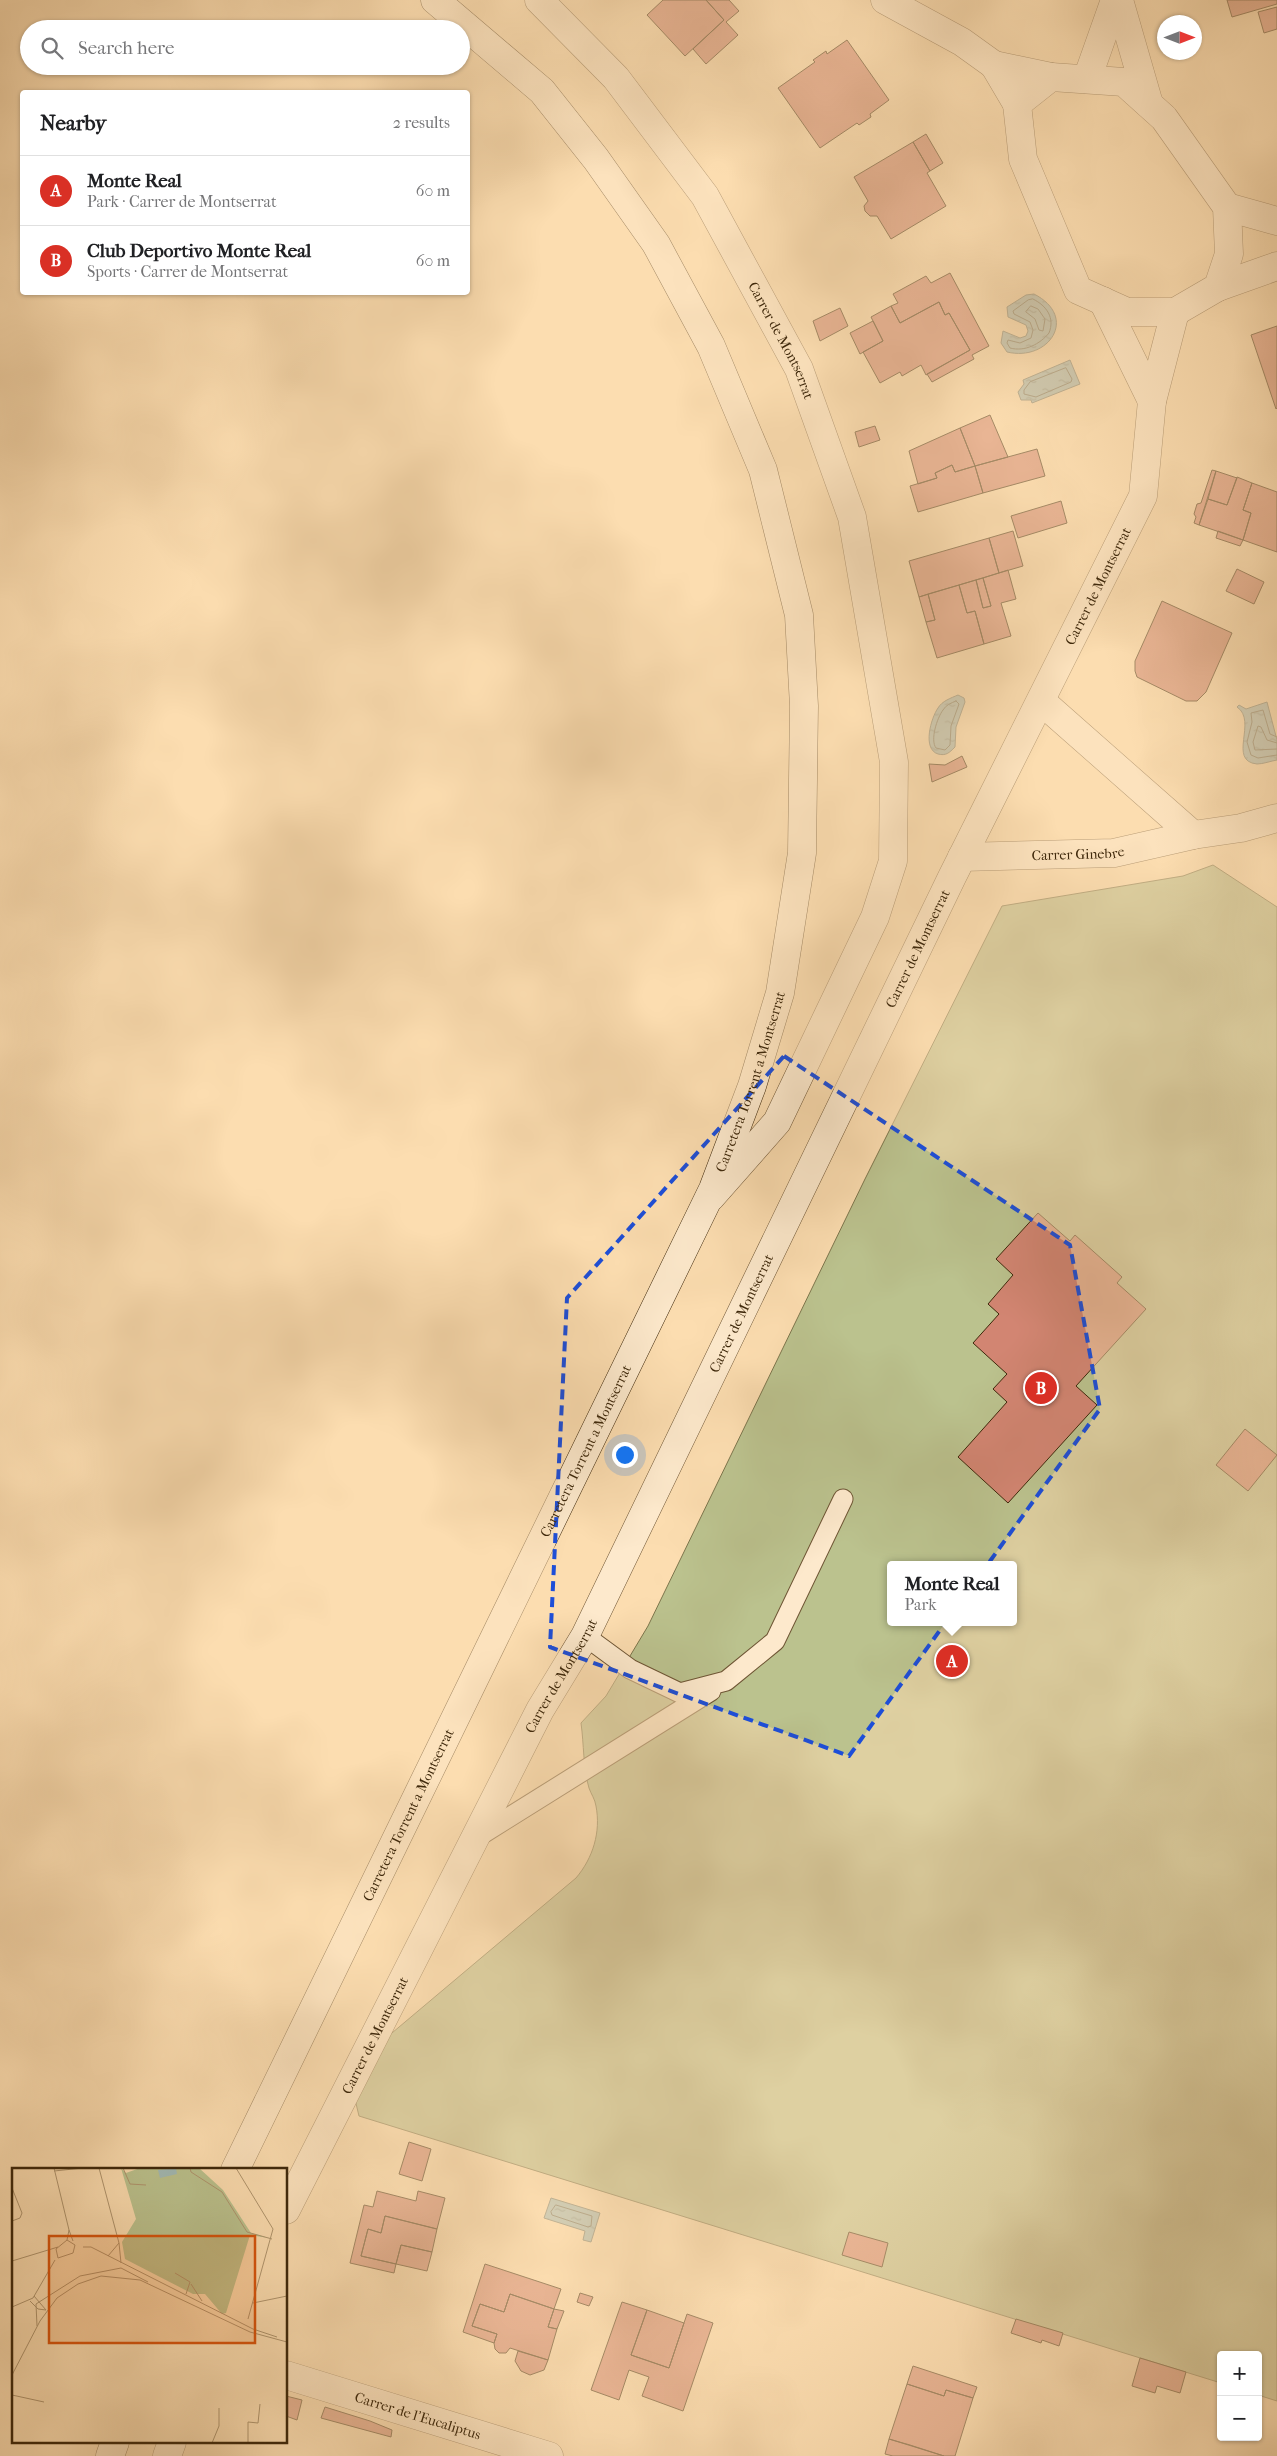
<!DOCTYPE html>
<meta charset="utf-8">
<style>
:root{--surface:#fff;--page:#f2f2f2;--text:#202124;--muted:#757577;--line:#e0e0e0;--accent:#d93025}
body{margin:0;font-family:"IM FELL French Canon",serif;background:var(--page);color:var(--text)}
.controls{position:absolute;right:15px;bottom:15px;display:grid;overflow:hidden;border-radius:5px;box-shadow:0 1px 4px #0004}
.controls button{width:45px;height:45px;display:grid;place-items:center;padding:0;border:0;border-bottom:1px solid var(--line);background:var(--surface);color:var(--text);font:25px sans-serif}
.compass{position:absolute;left:1157px;top:15px;width:45px;height:45px;border-radius:50%;background:var(--surface);box-shadow:0 1px 4px #0004;rotate:90deg}
.you{position:absolute;left:624px;top:1454px;width:18px;height:18px;margin:-12px;border:4px solid #fff;border-radius:50%;background:#1a73e8;box-shadow:0 0 0 8px #1a73e833}
.badge{display:grid;place-items:center;width:32px;height:32px;border-radius:50%;background:var(--accent);color:#fff;font-size:16px;font-weight:700}
.pin{position:absolute;translate:-50% -50%;border:2px solid #fff;box-shadow:0 1px 5px #0006}
.popup{position:absolute;left:887px;top:1561px;width:130px;height:65px;box-sizing:border-box;display:grid;place-content:center;border-radius:5px;background:var(--surface);filter:drop-shadow(0 1px 4px #0005);font-size:16px;white-space:nowrap;color:var(--muted)}
.popup b{font-size:19px;color:var(--text)}
.popup::after{content:'';position:absolute;left:50%;top:100%;margin-left:-10px;border:10px solid transparent;border-top-color:var(--surface)}
.list{margin:0;padding:0;list-style:none}
h2{display:flex;justify-content:space-between;align-items:center;height:65px;margin:0;padding:0 20px;font-size:21px}
h2 small{font-size:16px;font-weight:400;color:var(--muted)}
.list li{display:grid;grid-template-columns:32px 1fr auto;gap:15px;align-items:center;box-sizing:border-box;height:70px;padding:0 20px;border-top:1px solid var(--line)}
.list b{display:block;font-size:19px;white-space:nowrap}
.list p{margin:0;font-size:16px;white-space:nowrap;color:var(--muted)}
.list em{font-size:16px;font-style:normal;color:var(--muted)}
.icon{flex:none;width:28px;height:28px;fill:none;stroke:currentColor;stroke-width:2;stroke-linecap:round;stroke-linejoin:round}
.map{position:relative;flex:none;width:1277px;height:2456px;overflow:hidden}
.search{position:absolute;background:var(--surface);box-shadow:0 1px 4px #0004;left:20px;top:20px;width:450px;height:55px;display:flex;align-items:center;gap:12px;box-sizing:border-box;padding:0 18px;border-radius:28px;color:var(--muted);font-size:19px}
.panel{position:absolute;background:var(--surface);box-shadow:0 1px 4px #0004;left:20px;top:90px;width:450px;height:205px;border-radius:5px}
.map>svg:first-child{display:block}
.green{fill:#bbc28e;stroke:#7c754c;fill-rule:evenodd}
.water{fill:url(#water-ripples);stroke:#7a8071}
.lines{fill:none;stroke-linecap:round;stroke-linejoin:round}
.shore{stroke:#707160;stroke-width:1}
.building{fill:#d28572;stroke:#3e280b}
.service-casing{stroke:#6e5534;stroke-width:21}
.minor-casing{stroke:#6e5534;stroke-width:29}
.secondary-casing{stroke:#3e280b;stroke-width:29}
.service{stroke:#fde9cc;stroke-width:19}
.minor{stroke:#fde9cc;stroke-width:28}
.secondary{stroke:#fde9cc;stroke-width:28}
.marked{fill:none;stroke:#1d4ed8;stroke-width:4;stroke-dasharray:10 6;stroke-linejoin:round}
.labels{text-anchor:middle;dominant-baseline:central;stroke-width:4;stroke-linejoin:round;paint-order:stroke}
.street-label{font-size:14px;fill:#3e280b;stroke:#fde9cc}
.inset-road{fill:none;stroke:#b0956e;stroke-width:1}
.view{fill:#d7540c;fill-opacity:0.15;stroke:#d7540c;stroke-width:2.5}
.inset-edge{fill:none;stroke:#3e280b;stroke-width:2.5}
</style>
<div class="map">
<svg width="1277" height="2456" viewBox="0 0 1277 2456">
<defs>
<pattern id="water-ripples" width="26" height="14" patternUnits="userSpaceOnUse" patternTransform="scale(1.25)"><rect width="26" height="14" fill="#a2bab5"/><path d="M2 4q2-2 4 0t4 0M15 11q2-2 4 0t4 0" fill="none" stroke="#859791"/></pattern>
</defs>
<rect width="100%" height="100%" fill="#fcddb0"/>
<filter id="stains"><feTurbulence type="fractalNoise" baseFrequency=".004" numOctaves="4"/><feColorMatrix values="0 0 0 0 .2 0 0 0 0 .09 0 0 0 0 .02 0 0 0 .5 -.17"/></filter>
<radialGradient id="worn" r=".72"><stop offset=".6" stop-color="#630" stop-opacity="0"/><stop offset="1" stop-color="#630" stop-opacity=".3"/></radialGradient>
<path class="green" d="M1213,865L1277,907V2401L1258,2395V2355H1221V2383L359,2116L348,2070L576,1878C593,1858 601,1832 596,1806C595,1799 591,1794 589,1788C583,1768 584,1744 581,1723L606,1696L648,1626L865,1179L1002,906L1183,876ZM891,1565H1013V1622H891Z"/>
<path class="water" d="M1034,294C1079,317 1049,362 1007,352L1001,343L1003,331L1020,338L1026,336L1028,331L1026,325L1008,317L1007,307L1026,295Z
M1070,360L1080,384L1032,403L1031,400H1021L1018,392L1024,384L1023,380Z
M958,695L964,698L965,702L956,727L955,747C949,753 946,756 938,754C922,749 931,718 938,708C942,701 951,698 958,695Z
M1267,702L1277,740V760C1271,761 1263,764 1257,764C1227,761 1258,721 1237,707L1239,705L1246,709Z
M551,2198L600,2213L591,2242L583,2240L585,2231L544,2218Z"/>
<g class="lines">
<path class="shore" d="M1033,299C1047,306 1055,318 1049,333C1040,344 1025,352 1010,348L1007,343L1008,340L1020,343L1031,338L1033,330L1030,322L1014,314L1013,311L1028,300Z
M1031,306L1038,309L1045,319L1043,331L1039,330L1035,319L1026,312Z
M1066,368L1072,379L1071,382L1036,397L1024,394V390L1030,382Z
M956,701L959,704L951,726L950,745L945,750L936,748C930,740 937,718 943,710C946,705 951,703 956,701Z
M1277,737L1270,734L1263,710L1251,713L1252,722L1247,742L1251,755L1258,758L1277,755
M1277,743L1267,740L1261,727L1258,726L1253,742L1255,750L1277,749
M556,2205L592,2216L591,2226L588,2227L552,2215L551,2212Z"/>
</g>
<path class="building" d="M663,0H706L724,20L685,56L647,15Z
M706,0H729L739,11L726,22L738,35L706,64L693,49L724,20Z
M1227,0H1277V4L1232,17Z
M1277,7V29L1264,33L1258,12Z
M847,40L889,100L870,114L871,117L859,125L857,123L820,148L778,88L815,62L813,60L826,51L827,54Z
M926,134L943,163L930,171L913,142Z
M913,142L930,171L927,173L946,206L891,239L877,216H870L865,211L864,206L868,201L854,177Z
M950,273L989,346L972,355L974,359L932,382L927,374L970,350L949,313L945,315L939,302L900,323L891,306L898,303L893,294L926,276L931,283Z
M939,302L945,315L949,313L970,350L926,375L921,365L902,376L900,372L880,383L863,352L883,341L871,317L891,306L900,323Z
M840,308L848,326L820,341L813,321Z
M873,321L883,341L860,354L850,333Z
M1277,326V408L1276,409L1251,335Z
M990,415L1008,457L975,466L960,428Z
M875,426L880,440L859,447L855,432Z
M960,428L975,466L955,472L952,465L935,473L937,478L918,484L909,451Z
M1037,449L1045,476L983,493L975,466Z
M952,465L955,472L975,466L983,493L918,512L910,486L937,478L935,473Z
M1212,470L1216,471L1199,525L1194,523L1196,517L1194,514L1197,504L1201,503Z
M1216,471L1237,478L1227,505L1208,499Z
M1237,477L1252,483L1243,510L1251,513L1243,540L1199,525L1208,499L1227,505Z
M1252,483L1277,492V552L1243,540L1251,513L1243,510Z
M1061,501L1067,523L1018,538L1011,516Z
M1013,531L1023,566L999,573L989,538Z
M1218,531L1243,540L1240,546L1216,538Z
M989,538L999,573L919,597L909,561Z
M1237,569L1264,582L1254,604L1226,591Z
M1008,570L1016,599L1001,603L1011,636L984,644L975,611L967,613L959,585L976,580L983,608L991,606L983,578Z
M983,578L991,606L983,608L976,580Z
M959,585L967,613L975,611L984,644L937,658L926,622L935,620L928,594Z
M928,594L935,620L926,622L919,597Z
M1162,601L1232,633L1206,692L1197,701H1186L1137,677L1135,671V661Z
M962,756L967,767L932,782L929,764L945,765Z
M1038,1213L1070,1241L1075,1235L1122,1277L1117,1283L1146,1309L1076,1386L1097,1405L1008,1503L958,1457L1007,1402L993,1389L1007,1374L973,1343L999,1314L988,1304L1013,1275L996,1259Z
M1245,1429L1277,1455L1248,1491L1216,1465Z
M409,2142L431,2149L422,2181L399,2174Z
M377,2191L416,2201L418,2191L445,2198L437,2229L385,2216L381,2233L368,2229L361,2256L396,2264L394,2273L350,2263L364,2205L373,2207Z
M385,2216L437,2229L432,2252L401,2245L396,2264L361,2256L368,2229L381,2233Z
M849,2232L888,2243L882,2267L842,2255Z
M401,2245L432,2252L427,2271L396,2264Z
M485,2264L561,2289L554,2309L510,2294L504,2312L480,2304L472,2326L497,2334L494,2343L463,2332Z
M580,2293L593,2297L589,2306L577,2302Z
M510,2294L554,2309L548,2327L557,2329L548,2360L510,2348L506,2353H499L495,2349L494,2343L497,2334L472,2326L480,2304L504,2312Z
M622,2302L647,2310L631,2355L669,2368L687,2314L713,2323L683,2411L642,2396L649,2377L629,2370L619,2400L591,2390Z
M554,2309L564,2311L557,2329L548,2327Z
M647,2310L684,2323L669,2368L631,2355Z
M1016,2319L1063,2333L1059,2346L1042,2340L1041,2343L1011,2333Z
M518,2351L548,2360L544,2370L530,2375L521,2371L515,2361Z
M1140,2358L1186,2372L1180,2393L1157,2386L1155,2393L1132,2386Z
M913,2366L977,2387L973,2398L946,2390L944,2396L907,2384Z
M907,2384L944,2396L946,2390L973,2398L955,2456H944L889,2439Z
M286,2396L302,2400L297,2420L286,2416Z
M325,2407L370,2421L392,2430L391,2437L321,2418Z
M889,2439L910,2445L944,2456H893L885,2454Z"/>
<g class="lines">
<g class="service-casing">
<path id="service" d="M585,1636L630,1669L680,1693L726,1681L775,1641L843,1499
M476,1838L711,1691"/>
</g>
<g class="minor-casing">
<g id="minor">
<path id="s1" d="M539,0L616,78L705,196L799,369L852,517L894,762L893,861L875,917L777,1122L711,1197"/>
<path d="M885,0L962,42L994,65"/>
<path d="M1119,0L1149,104"/>
<path d="M1051,77L1124,82L1164,118L1227,207L1229,254L1218,287L1175,312H1127L1078,290L1023,159L1017,104Z"/>
<path d="M1087,79L1115,0"/>
<path d="M1017,104L994,65L1051,77"/>
<path d="M1227,207L1277,221"/>
<path d="M1218,287L1277,266"/>
<path d="M1103,301L1152,401L1175,312"/>
<path d="M1193,835L1241,828L1277,818"/>
<path id="s2" d="M962,857L1114,853L1193,835L1041,701"/>
<path id="s3" d="M286,2210L540,1710L585,1636L952,877L1143,496L1152,401"/>
<path id="s4" d="M286,2375L549,2456"/>
<path d="M167,2456L172,2442"/>
</g>
</g>
<g class="secondary-casing">
<g id="secondary">
<path id="s5" d="M235,2170L713,1189L752,1086L780,993L802,853L804,706L799,615L763,470L711,346L656,244L596,159L542,91L435,0"/>
<path d="M110,2456L115,2442"/>
</g>
</g>
<use href="#service" class="service"/>
<use href="#minor" class="minor"/>
<use href="#secondary" class="secondary"/>
</g>
<path d="M0 0H1277V2456H0ZM784,1056L1070,1245L1100,1409L849,1756L550,1647L567,1298Z" fill="#fcddb0" fill-opacity=".55" fill-rule="evenodd"/>
<path class="marked" d="M784,1056L1070,1245L1100,1409L849,1756L550,1647L567,1298Z"/>
<g class="labels">
<g class="street-label">
<text stroke="none"><textPath href="#s1" startOffset="421">Carrer de Montserrat</textPath></text>
<text stroke="none"><textPath href="#s3" startOffset="1816">Carrer de Montserrat</textPath></text>
<text stroke="none"><textPath href="#s2" startOffset="116">Carrer Ginebre</textPath></text>
<text stroke="none"><textPath href="#s3" startOffset="1411">Carrer de Montserrat</textPath></text>
<text stroke="none"><textPath href="#s5" startOffset="1205">Carretera Torrent a Montserrat</textPath></text>
<text stroke="none"><textPath href="#s3" startOffset="1006">Carrer de Montserrat</textPath></text>
<text stroke="none"><textPath href="#s5" startOffset="800">Carretera Torrent a Montserrat</textPath></text>
<text stroke="none"><textPath href="#s3" startOffset="601">Carrer de Montserrat</textPath></text>
<text stroke="none"><textPath href="#s5" startOffset="395">Carretera Torrent a Montserrat</textPath></text>
<text stroke="none"><textPath href="#s3" startOffset="196">Carrer de Montserrat</textPath></text>
<text stroke="none"><textPath href="#s4" startOffset="138">Carrer de l'Eucaliptus</textPath></text>
</g>
</g>
<g transform="translate(12 2168)">
<rect width="275" height="275" fill="#fcddb0"/>
<path d="M109,0L114,5L128,0H187L211,22L239,65L257,70L238,67L214,145L210,146L193,126H181L113,91L110,74L124,51Z" fill="#bbc28e"/>
<path d="M164,0L165,6L148,10L146,2Z" fill="#a2bab5"/>
<path class="inset-road" d="M42,0L57,62M87,0L107,75M111,0L118,16L134,17M178,0L179,4L210,24L235,64L260,71M224,0L261,61L236,151M42,3L71,0M0,20L10,45L8,50L0,53M55,72L63,77L61,85L46,90L44,81ZM55,72L57,62L61,73M71,79H79L241,161L265,169M96,88L107,75L109,95M0,93L46,79M163,105L178,114L174,126M179,116L190,133M22,128L34,142M18,133L26,141L34,142M241,135L275,128M0,139L21,130L43,92M25,158L24,136L68,108L109,100L136,114M0,207L28,153L45,130L66,116L89,108L128,112L238,164L275,174M0,227L32,234M200,275L207,258V240M236,275V254L246,255L248,236"/>
<path class="view" d="M37,68H243V175H37Z"/>
<rect width="275" height="275" class="inset-edge"/>
</g>
<rect width="100%" height="100%" filter="url(#stains)"/>
<rect width="100%" height="100%" fill="url(#worn)"/>
</svg>
<div class="controls">
<button>+</button>
<button>−</button>
</div>
<svg class="compass" viewBox="-18 -18 36 36"><path d="M0-13l5 13h-10z" fill="#e53935"/><path d="M0 13l5-13h-10z" fill="#757577"/></svg>
<div class="you"></div>
<div class="pin badge" style="left:952px;top:1661px">A</div>
<div class="popup"><b>Monte Real</b>Park</div>
<div class="pin badge" style="left:1041px;top:1388px">B</div>
<div class="search"><svg class="icon" aria-label="search" viewBox="0 0 24 24"><circle cx="10" cy="10" r="6"/><path d="M15 15l6 6"/></svg>Search here</div>
<section class="panel">
<h2>Nearby<small>2 results</small></h2>
<ul class="list">
<li><span class="badge">A</span><div><b>Monte Real</b><p>Park · Carrer de Montserrat</p></div><em>60 m</em></li>
<li><span class="badge">B</span><div><b>Club Deportivo Monte Real</b><p>Sports · Carrer de Montserrat</p></div><em>60 m</em></li>
</ul>
</section>
</div>
